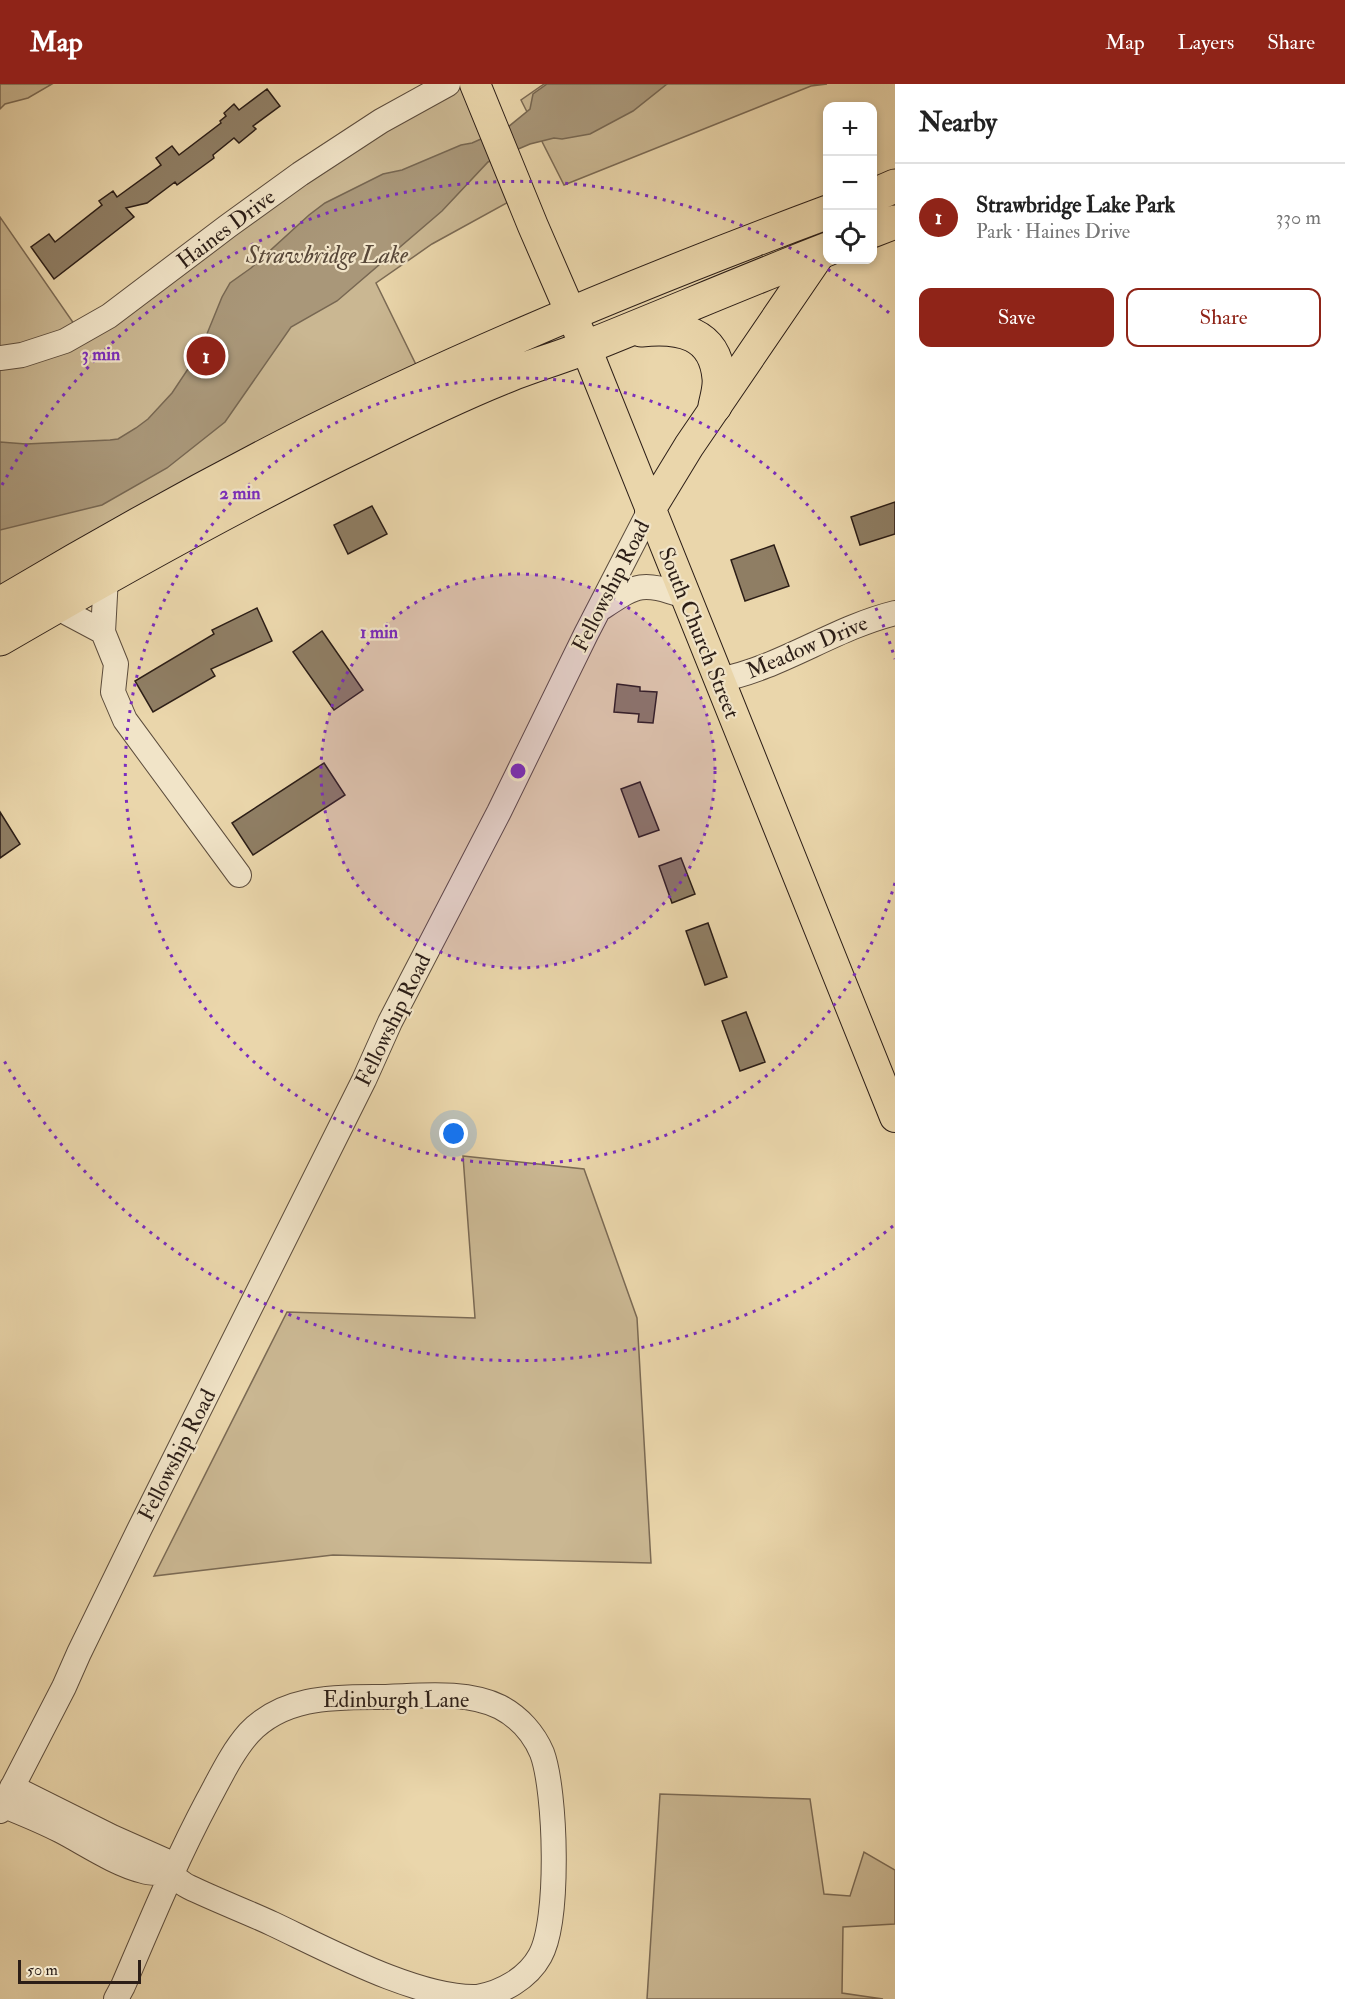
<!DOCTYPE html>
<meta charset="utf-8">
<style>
:root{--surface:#fff;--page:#f2f2f2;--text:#222;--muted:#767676;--line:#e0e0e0;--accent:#8f2418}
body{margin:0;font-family:"IM FELL Double Pica",serif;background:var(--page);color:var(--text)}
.controls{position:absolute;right:18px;top:18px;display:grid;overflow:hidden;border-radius:12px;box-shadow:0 3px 9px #0003}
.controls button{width:54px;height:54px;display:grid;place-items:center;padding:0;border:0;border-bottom:2px solid var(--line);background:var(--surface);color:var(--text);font:30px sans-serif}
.scale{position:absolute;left:18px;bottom:15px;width:123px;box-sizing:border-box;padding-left:6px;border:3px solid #2c1e17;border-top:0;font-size:16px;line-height:21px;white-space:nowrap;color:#2c1e17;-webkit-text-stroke:4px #f1e4c8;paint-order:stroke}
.you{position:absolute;left:454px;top:1050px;width:21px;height:21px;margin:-15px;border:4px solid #fff;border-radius:50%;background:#1a73e8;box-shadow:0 0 0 9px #1a73e833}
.badge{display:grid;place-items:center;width:39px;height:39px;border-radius:50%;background:var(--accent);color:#fff;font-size:20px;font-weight:700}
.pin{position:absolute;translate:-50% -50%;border:3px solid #fff;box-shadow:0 2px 6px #0006}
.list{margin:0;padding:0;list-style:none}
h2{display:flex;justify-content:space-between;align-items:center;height:78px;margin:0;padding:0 24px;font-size:26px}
h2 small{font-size:20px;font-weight:400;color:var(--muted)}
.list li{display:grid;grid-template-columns:39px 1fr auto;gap:18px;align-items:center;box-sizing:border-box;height:108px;padding:0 24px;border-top:2px solid var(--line)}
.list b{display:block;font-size:22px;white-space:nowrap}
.list p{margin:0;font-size:20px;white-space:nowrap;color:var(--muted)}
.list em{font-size:20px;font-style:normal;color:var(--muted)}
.actions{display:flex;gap:12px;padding:18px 24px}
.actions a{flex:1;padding:14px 0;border:2px solid var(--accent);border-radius:12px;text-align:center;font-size:21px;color:var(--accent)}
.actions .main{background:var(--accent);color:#fff}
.icon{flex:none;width:33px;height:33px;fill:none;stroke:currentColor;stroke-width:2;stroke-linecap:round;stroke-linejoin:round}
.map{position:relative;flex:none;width:895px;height:1915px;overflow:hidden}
header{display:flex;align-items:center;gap:36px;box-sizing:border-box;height:84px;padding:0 30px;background:var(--accent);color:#fff}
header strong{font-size:28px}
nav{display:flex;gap:33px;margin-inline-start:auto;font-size:21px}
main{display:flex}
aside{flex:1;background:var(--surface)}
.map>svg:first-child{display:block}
.green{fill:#cab792;stroke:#7b6a54;stroke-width:1.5}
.water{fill:#a99779;stroke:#776752;stroke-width:1.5}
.building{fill:#8f7e64;stroke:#2c1e17;stroke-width:1.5}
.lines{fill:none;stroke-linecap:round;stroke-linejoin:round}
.minor-casing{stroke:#5c4c3c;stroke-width:26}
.major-casing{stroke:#2c1e17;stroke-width:32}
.highway-casing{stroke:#2c1e17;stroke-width:35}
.minor{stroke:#f1e4c8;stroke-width:24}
.major{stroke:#ead6ab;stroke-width:30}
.highway{stroke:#ead6ab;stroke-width:33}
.ring{fill:none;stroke:#7b2cbf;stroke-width:3;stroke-dasharray:3 6}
.labels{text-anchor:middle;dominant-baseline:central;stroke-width:4.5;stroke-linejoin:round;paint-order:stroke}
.street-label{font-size:22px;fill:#2c1e17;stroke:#f1e4c8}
.water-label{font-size:24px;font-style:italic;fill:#584839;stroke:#f1e4c8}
.centre{fill:#7b2cbf;stroke:#f1e4c8;stroke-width:3}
.ring-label{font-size:18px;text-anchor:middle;font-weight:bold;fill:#7b2cbf;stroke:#f1e4c8;stroke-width:4.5;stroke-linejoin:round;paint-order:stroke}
</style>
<header>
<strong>Map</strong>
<nav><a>Map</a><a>Layers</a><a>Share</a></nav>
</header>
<main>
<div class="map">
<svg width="895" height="1915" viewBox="0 0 895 1915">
<rect width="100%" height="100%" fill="#ead6ab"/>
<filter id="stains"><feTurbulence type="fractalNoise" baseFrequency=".00333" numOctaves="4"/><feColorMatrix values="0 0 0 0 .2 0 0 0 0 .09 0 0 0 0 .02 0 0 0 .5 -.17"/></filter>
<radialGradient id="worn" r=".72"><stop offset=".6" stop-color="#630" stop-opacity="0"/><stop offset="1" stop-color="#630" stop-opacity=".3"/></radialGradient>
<path class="green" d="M0,0H52L28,14L5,20L0,25Z
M445,0H475L521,111L432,160L376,199L423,295L0,520V133L81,250Z
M544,0H827L811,2L564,101L521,16Z
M463,1072L584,1085L637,1234L651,1479L333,1471L154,1492L287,1228L475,1234Z
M660,1710L810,1715L824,1810L850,1812L864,1768L895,1786V1840L843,1843L842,1909L883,1915H647Z"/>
<path class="water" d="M547,0H667L633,27L590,50L562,55L554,54L530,60L488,78L442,127L337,217L291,243L225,338L167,384L102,421L0,446V358L26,360L110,356L118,355L136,344L148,335L172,309L200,267L222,213L230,199L251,184L309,131L325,119L383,90L402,86L461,61L472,59L508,43L530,25L533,10Z"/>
<path class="building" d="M267,5L280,22L253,42L256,45L239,59L234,54L213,71L214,74L177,101L175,98L147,119L126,124L134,133L54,195L31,163L49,150L55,158L102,121L99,117L113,107L117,113L161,81L156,74L172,62L179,71L221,39L220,37L226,32L224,29L234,20L239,26Z
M895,418V450L860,461L851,433Z
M372,422L387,450L348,470L334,441Z
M774,461L789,502L745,517L731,476Z
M257,524L272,557L211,585L215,592L153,628L135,597L214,550L212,546Z
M322,547L363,606L334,626L293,568Z
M617,600L640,603V607L657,608L653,639L638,638L639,630L614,628Z
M324,679L345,711L253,771L232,739Z
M640,698L659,746L639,753L621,705Z
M0,728L20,760L0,774Z
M681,774L695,810L672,819L659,782Z
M708,839L727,893L705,901L686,847Z
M746,928L765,978L740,987L722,937Z"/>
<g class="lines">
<g class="minor-casing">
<path id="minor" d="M0,274L22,271L65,257L109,232L228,142L300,90L381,37L448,0
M56,523L103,548L106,493
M600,525C638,500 640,497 684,512
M103,548L116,580L113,608L125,636L239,791
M718,596C779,585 834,544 895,529
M12,1703L112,1753L166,1777L170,1791
M2,1721C22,1729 42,1737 61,1747C86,1760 115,1780 143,1787C152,1790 163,1788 171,1791C177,1794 182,1800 189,1803C216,1816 245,1827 273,1840C326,1865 418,1915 477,1913C502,1909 528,1894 540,1872C560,1837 556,1707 542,1669C534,1650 519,1633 500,1623C463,1605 414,1613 374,1613C329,1613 282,1614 249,1649C232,1668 220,1694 208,1716C176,1776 150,1839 123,1902L116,1915
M0,1727L64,1603L79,1569L139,1446L364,996L390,938L499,728L586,550L650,426"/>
</g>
<g class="major-casing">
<path id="major" d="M475,0L533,142L586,264L895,1033
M650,426L689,362L822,167"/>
</g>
<g class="highway-casing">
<path id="highway" d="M872,112L895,102
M872,147L895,138
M641,246C679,242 715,248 719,294C720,303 717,313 715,322
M0,520C94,464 189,411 286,361C461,272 643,197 828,128
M0,555C120,485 240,418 364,358C410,335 455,313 502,294C530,282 560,274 589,262C669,230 748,196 828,165"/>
</g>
<use href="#minor" class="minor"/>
<use href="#major" class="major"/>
<use href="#highway" class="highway"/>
</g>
<circle cx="518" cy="687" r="197" fill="#7b2cbf" fill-opacity=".12"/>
<g class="ring">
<circle cx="518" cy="687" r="197"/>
<path d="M895 799A393 393 0 1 1 895 575"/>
<path d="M893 1142A590 590 0 0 1 2 973M2 401A590 590 0 0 1 893 232"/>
</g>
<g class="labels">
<g class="street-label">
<text transform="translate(226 145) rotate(-37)">Haines Drive</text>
<text transform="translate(611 502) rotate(-63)">Fellowship Road</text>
<text transform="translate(699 549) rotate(68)">South Church Street</text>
<text transform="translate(807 563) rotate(-23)">Meadow Drive</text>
<text transform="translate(393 936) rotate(-64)">Fellowship Road</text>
<text transform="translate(177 1371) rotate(-63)">Fellowship Road</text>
<text x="396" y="1616">Edinburgh Lane</text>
</g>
<g class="water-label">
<text x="327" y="171">Strawbridge Lake</text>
</g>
</g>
<circle cx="518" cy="687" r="9" class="centre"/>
<g class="ring-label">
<text x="101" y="276">3 min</text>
<text x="240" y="415">2 min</text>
<text x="379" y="554">1 min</text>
</g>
<rect width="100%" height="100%" filter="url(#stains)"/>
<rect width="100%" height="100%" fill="url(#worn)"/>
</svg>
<div class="controls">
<button>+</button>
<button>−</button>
<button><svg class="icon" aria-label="locate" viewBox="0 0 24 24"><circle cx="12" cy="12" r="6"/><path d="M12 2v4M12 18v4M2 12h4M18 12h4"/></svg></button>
</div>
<div class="scale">50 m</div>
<div class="you"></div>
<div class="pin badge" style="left:206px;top:272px">1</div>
</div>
<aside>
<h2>Nearby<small></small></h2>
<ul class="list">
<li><span class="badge">1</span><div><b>Strawbridge Lake Park</b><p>Park · Haines Drive</p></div><em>330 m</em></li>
</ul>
<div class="actions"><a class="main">Save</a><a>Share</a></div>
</aside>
</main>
